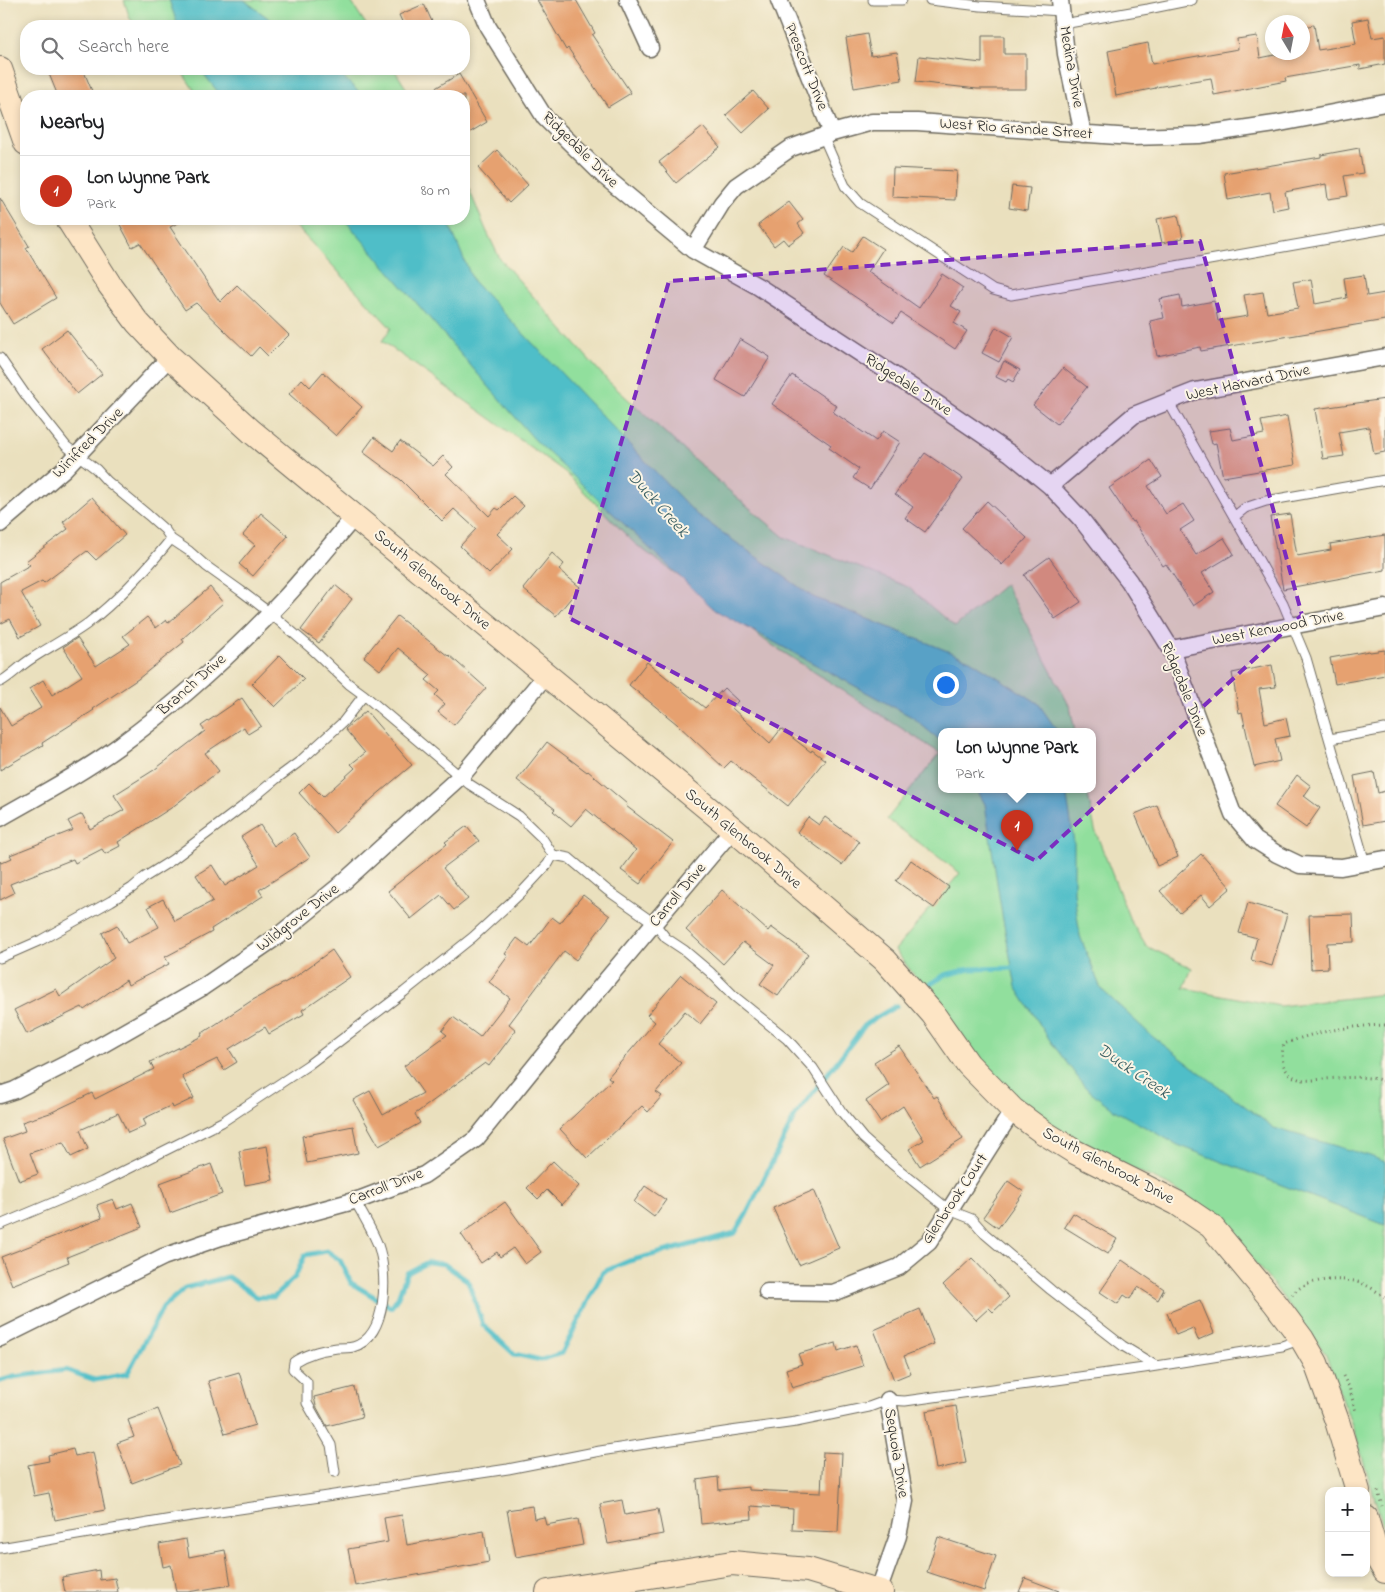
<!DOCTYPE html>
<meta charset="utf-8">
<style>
:root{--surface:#fff;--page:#f2f2f2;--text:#202124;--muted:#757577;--line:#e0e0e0;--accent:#c8321e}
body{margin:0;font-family:"Indie Flower",sans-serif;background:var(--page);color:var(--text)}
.controls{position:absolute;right:15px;bottom:15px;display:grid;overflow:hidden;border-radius:10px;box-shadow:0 2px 8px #0003}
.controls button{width:45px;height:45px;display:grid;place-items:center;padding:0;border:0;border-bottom:1px solid var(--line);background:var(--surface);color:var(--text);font:25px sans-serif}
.compass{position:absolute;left:1265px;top:15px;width:45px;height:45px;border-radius:50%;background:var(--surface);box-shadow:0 2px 8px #0003;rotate:350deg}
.you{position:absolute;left:945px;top:684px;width:18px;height:18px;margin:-12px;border:4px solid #fff;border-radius:50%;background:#1a73e8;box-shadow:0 0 0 8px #1a73e833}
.badge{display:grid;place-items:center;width:32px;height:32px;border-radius:50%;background:var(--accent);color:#fff;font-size:16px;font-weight:700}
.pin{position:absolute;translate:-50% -41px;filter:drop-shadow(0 1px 2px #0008)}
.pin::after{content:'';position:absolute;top:26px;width:18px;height:15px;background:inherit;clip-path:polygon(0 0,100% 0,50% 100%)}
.popup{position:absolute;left:938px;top:728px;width:158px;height:65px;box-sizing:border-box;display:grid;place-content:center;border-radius:10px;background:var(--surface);filter:drop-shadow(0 1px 4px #0005);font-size:16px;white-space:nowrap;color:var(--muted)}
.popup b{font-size:19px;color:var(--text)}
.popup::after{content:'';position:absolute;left:50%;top:100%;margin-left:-10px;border:10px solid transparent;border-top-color:var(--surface)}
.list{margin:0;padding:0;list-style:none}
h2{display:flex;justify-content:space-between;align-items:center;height:65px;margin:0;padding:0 20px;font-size:21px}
h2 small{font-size:16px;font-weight:400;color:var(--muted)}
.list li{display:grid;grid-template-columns:32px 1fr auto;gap:15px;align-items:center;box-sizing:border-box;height:70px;padding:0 20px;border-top:1px solid var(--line)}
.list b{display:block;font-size:19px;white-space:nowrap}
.list p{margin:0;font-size:16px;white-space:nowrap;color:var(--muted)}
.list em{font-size:16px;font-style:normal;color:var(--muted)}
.icon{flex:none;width:28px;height:28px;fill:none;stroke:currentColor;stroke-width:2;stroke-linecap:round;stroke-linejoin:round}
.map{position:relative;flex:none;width:1385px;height:1592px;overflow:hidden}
.search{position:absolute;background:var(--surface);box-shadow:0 2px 8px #0003;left:20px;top:20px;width:450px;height:55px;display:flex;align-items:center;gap:12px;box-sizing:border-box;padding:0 18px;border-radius:20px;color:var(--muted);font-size:19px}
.panel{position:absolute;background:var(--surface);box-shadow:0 2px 8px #0003;left:20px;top:90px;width:450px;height:135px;border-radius:20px}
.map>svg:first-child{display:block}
.green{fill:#91df9d;stroke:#5e8564}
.water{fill:#50bec8;stroke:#3e747a}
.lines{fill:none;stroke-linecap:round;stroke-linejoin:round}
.stream{stroke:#50bec8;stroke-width:5}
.building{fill:#e6a16f}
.lane-casing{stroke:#6e6a5e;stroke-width:11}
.street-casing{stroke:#6e6a5e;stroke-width:19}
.secondary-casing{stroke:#6e6a5e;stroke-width:26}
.path{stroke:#6e6a5e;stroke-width:3;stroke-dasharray:1 4;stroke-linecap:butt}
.lane{stroke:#fff;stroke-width:9}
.street{stroke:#fff;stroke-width:16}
.secondary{stroke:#fde5c5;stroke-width:24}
.marked{fill:#7b2cbf;fill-opacity:0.2;stroke:#7b2cbf;stroke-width:4;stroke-dasharray:10 6;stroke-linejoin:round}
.labels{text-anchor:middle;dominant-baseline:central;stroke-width:4;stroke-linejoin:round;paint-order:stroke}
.street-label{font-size:16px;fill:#2b2b2b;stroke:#fcf5e5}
.water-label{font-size:18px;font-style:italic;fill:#385e62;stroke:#fcf5e5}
</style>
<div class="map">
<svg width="1385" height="1592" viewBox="0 0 1385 1592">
<rect width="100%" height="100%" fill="#fcf5e5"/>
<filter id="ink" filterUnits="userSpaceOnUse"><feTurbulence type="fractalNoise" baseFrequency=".02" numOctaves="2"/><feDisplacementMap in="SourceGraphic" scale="10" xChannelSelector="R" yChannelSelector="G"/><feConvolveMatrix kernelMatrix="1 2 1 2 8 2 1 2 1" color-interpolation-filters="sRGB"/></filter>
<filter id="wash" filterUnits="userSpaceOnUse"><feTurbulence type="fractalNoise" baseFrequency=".0096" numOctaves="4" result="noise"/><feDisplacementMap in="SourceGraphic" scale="20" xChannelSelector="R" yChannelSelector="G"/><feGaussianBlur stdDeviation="1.12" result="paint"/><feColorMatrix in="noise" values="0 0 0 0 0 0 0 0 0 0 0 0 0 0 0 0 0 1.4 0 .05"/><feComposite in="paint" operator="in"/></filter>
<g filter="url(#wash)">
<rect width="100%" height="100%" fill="#eae0be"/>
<path class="green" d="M124,0H350L367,26H138L130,19Z
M180,69H394L411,96H198Z
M464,177L486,230L500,259L608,381L727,489L784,537L908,587L955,627L1005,584L1070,707L1075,732H942V790H1087L1095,830L1130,920L1146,946L1192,968L1184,988L1280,1006L1385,994V1532L1355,1433L1325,1353L1272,1283L1219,1220L1171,1186L1110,1159L1016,1106L967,1045L895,950L960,873L887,819L940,753L766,641L634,543L565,472L382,341L391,328L289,219H464Z"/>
<path class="water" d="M169,0H244L279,26H178Z
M200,69H335L363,96H221Z
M344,219H447L473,281L696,514L813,597L970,660L1038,703L1058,732H942V742L912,717L715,610L534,439Z
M977,790H1066L1074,843V893L1080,936L1101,989L1153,1037L1274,1128L1370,1156L1385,1162V1225L1178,1145L1114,1110L1085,1087L1051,1042L1016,987L1002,915L985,804Z"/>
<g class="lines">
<path class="stream" d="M927,986L945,975L970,969L1018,968
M0,1381L14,1377L66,1370L95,1380L127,1374L163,1307L185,1288L228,1277L257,1297H274L295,1277L305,1255L327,1251L340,1260L351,1283L391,1307L398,1297L407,1273L428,1262L444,1264L468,1281L483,1325L514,1354L541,1360L562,1353L603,1272L629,1261L735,1233L746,1215L795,1116L866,1024L896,1006"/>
</g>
<g id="blocks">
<path class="building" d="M537,0H576L595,33L592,35L631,93L608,107L568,48L566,50Z
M424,4L434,26H404L399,15Z
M1368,18L1372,38L1385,36V64L1360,69V65L1285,78L1286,81L1214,95L1211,78L1156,87V88L1116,96L1108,51L1148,43L1152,64L1238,49L1237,39L1257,36L1260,58L1290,52H1302V27L1314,25L1318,50L1356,44L1352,21Z
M867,34L871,56L897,52L902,80L854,88L846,38Z
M982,36H1004V54H1026V89H977L916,82L919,56L982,63Z
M47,69H83L94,96H58Z
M459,74L487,122L464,136V96H422Z
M753,91L769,109L743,133L726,115Z
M703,127L720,147L676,183L659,162Z
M1359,148L1363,173L1344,176L1348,196L1328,199L1326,184L1285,192L1288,207L1273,210L1270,192L1228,200L1224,173L1321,157V155Z
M497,150L528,185L509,203L478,168Z
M893,168L957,171L955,200L892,197Z
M1012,186L1030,188L1027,211L1009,208Z
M0,198L29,246L26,248L56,298L13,324L0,303Z
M789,202L803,220L798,224L804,233L788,245L783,239L774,246L758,225Z
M1178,215L1183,238L1162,243L1157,219Z
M117,219H186L170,227L220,302L237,285L289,335L268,356L259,347L251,356L196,303L185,310L140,243L132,247Z
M863,236L883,249L868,272L919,308L942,274L963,288L951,306L961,312L954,323L967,331L955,349L901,313L894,323L824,276L844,247L852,252Z
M1364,275L1367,296L1385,293V320L1201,351L1200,347L1157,356L1150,321L1164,318L1160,299L1180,295L1182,307L1214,301L1218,321L1248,316L1244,295L1263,292L1267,313L1298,308L1293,282L1311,279L1315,304L1347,298L1344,278Z
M996,327L1013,337L999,362L982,353Z
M67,330L102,374L77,394L42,349Z
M740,339L770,357L745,397L716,380Z
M1004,361L1020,370L1013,382L1008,379L1006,382L996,377Z
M1063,368L1087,387L1057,424L1033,405Z
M323,372L362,407L336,436L289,394L302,379L310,387Z
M792,375L837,406L833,412L876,441L883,431L900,442L870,489L853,478L859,469L829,448L831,445L772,404Z
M1385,399V452L1374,454L1369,427L1339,432L1344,456L1323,459L1315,409Z
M1287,416L1295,465L1223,477L1216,443L1212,444L1209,431L1230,428L1233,440L1264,434L1261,421Z
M374,437L393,451L400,441L433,466L443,456L453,467L446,474L489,516L496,508L499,510L513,496L524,506L497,534L513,549L489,574L460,546L476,529L454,509L442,521L401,480L363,452Z
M925,453L963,479L925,532L905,518L913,507L895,494Z
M1151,460L1162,477L1148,486L1166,514L1183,504L1194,521L1180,530L1196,555L1224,538L1234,554L1202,573L1214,592L1193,606L1166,564L1163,566L1134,521L1132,522L1109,488Z
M92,497L125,535L96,560L87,551L44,583L42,581L21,592L40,626L20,637L10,619L0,624V582L30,565L26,561L68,529L63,522Z
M987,501L1027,538L1002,565L962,528Z
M261,513L288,536L253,576L239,564L255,545L243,535Z
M1290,514L1297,556L1331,550L1330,544L1385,535V570L1283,589L1270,517Z
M552,553L564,564L559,570L580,587L556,616L523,589Z
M1049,557L1081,602L1055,619L1024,575Z
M335,585L352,599L319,643L301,630Z
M210,587L223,603L182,639L184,642L138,679L93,709L94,710L42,743L43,745L0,770V707L11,726L41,708L29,689L43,680L52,695L82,676L63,647L77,638L96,666L130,644L123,636L147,617L156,628L166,620L168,623Z
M397,616L448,656L449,655L486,688L454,725L438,712L445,704L435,695L439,691L426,680L431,675L398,648L380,670L364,657Z
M1385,650V675L1335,684L1330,658L1369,651L1370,652Z
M280,655L304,679L275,707L252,684Z
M647,662L705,708L724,688L738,701L732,708L770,743L781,729L811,752L812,750L825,760L788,806L731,761L724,768L677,724L629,685Z
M1272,665L1276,687L1259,689L1265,723L1286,718L1290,736L1275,739L1280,761L1254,767L1242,712L1239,713L1232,673Z
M242,698L261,726L248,734L244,727L205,753L219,771L171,808L118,842L120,846L105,854L102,849L75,863L73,859L10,884L14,893L0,900V861L1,863L12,858L10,855L73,830L68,821L82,814L90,829L124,810L114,795L154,770L205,731L201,726Z
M366,711L412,765L374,797L335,833L299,793L309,783L323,797L355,768L351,764L365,753L345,729Z
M547,742L587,772L588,771L627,804L626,806L673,842L640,884L621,870L636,850L586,809L571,826L553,811L555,809L517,780Z
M1374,772L1378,793L1385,791V821L1363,825L1354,776Z
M1297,775L1311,786L1304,796L1320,808L1306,828L1275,806Z
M1157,805L1178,857L1157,866L1135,814Z
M808,817L819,825L825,817L859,842L842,865L797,832Z
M260,825L274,846L294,833L310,857L259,890L263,896L211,929L212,932L165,957L169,964L128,985L126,980L84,1010L82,1007L27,1034L14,1010L56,989L60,996L114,958L102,933L117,925L127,943L159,927L148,907L163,899L175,921L213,901L196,875L212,865L225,886L259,865L241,837Z
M467,826L479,841L443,868L468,899L454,910L441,895L411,919L388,891L447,844L445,842Z
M1201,854L1231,888L1210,906L1201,895L1180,913L1160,891Z
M911,860L949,887L934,908L896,881Z
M722,890L768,931L771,927L808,954L778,996L760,984L774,965L743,942L723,964L686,930Z
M583,895L610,916L576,960L564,951L509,1024L516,1030L489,1066L485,1063L415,1114L420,1123L379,1146L353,1100L370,1091L383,1115L423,1093L404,1066L447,1035L442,1031L453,1017L480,1037L510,998L489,982L508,956L505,954L517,938L529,947L552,917L560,923Z
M1248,903L1287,914L1272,966L1251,960L1257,938L1239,933Z
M1353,914L1354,942L1327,943L1328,968L1311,969L1309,915Z
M332,950L350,977L302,1010L304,1014L269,1034L265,1027L229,1049L237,1062L224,1070L217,1059L182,1076L194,1098L173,1108L172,1105L143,1119L146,1125L128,1133L118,1113L80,1130L88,1149L71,1157L63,1142L30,1153L38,1174L19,1181L3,1139L25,1131L22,1122L50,1113L92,1093L95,1099L154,1069L150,1062L202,1036L201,1034L251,1001L295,977Z
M681,975L716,1004L700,1024L685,1011L658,1044L681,1063L656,1092L662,1096L648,1112L642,1106L587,1158L560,1129L612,1080L608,1077L655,1022L647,1015Z
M899,1046L934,1098L937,1096L963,1139L920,1166L909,1149L924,1140L903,1106L880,1122L866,1101L889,1085L874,1062Z
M353,1126L358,1153L307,1163L302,1136Z
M267,1146L273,1180L245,1185L239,1151Z
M553,1161L579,1186L562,1205L547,1190L538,1199L527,1188Z
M211,1164L222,1194L170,1213L160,1183Z
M1008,1181L1024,1192L998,1228L983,1217Z
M645,1186L666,1200L654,1217L634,1202Z
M814,1190L839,1248L799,1265L773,1208Z
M113,1199L117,1209L132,1203L142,1227L67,1257L69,1262L12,1285L1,1257L102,1218L97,1205Z
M505,1202L541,1252L525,1264L513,1248L500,1257L497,1252L481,1263L461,1234Z
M1073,1213L1117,1239L1108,1254L1064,1227Z
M972,1258L1009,1297L993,1312L989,1308L976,1320L943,1285Z
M1122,1260L1164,1289L1158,1300L1138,1287L1130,1299L1124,1295L1118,1304L1100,1292Z
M1200,1300L1214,1333L1198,1340L1193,1328L1176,1335L1167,1313Z
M920,1309L934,1344L904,1356L911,1373L894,1380L874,1330L906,1316V1315Z
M836,1343L838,1351L856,1345L863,1366L792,1388L786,1369L802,1364L798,1354Z
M239,1372L255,1425L225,1434L208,1381Z
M354,1387L362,1417L327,1426L316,1406L314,1397Z
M956,1406L966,1463L936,1469L926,1411Z
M158,1409L180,1465L132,1483L117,1443L134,1437L128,1420Z
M73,1449L75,1456L93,1452L105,1510L55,1520L49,1493L34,1496L28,1465L49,1461L48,1455Z
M823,1452L842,1453L838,1532L792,1530L793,1509L751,1506L752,1519L701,1524L697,1480L718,1477L719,1490L749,1487V1490L821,1493Z
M622,1500L625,1515L658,1509L663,1534L608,1544L600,1504Z
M532,1506L534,1519L544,1517L546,1525L578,1519L583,1545L516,1557L507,1510Z
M402,1515L407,1545L484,1531L489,1562L355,1586L348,1549L388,1542L384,1518Z
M938,1537L996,1556L984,1591L927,1572Z
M186,1539L189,1557L225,1550L231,1585L188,1592H176L171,1565L163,1567L159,1544Z
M99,1570L100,1580L115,1578L118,1592H65L62,1577Z
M1025,1578L1059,1591L1058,1592H1019Z"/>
</g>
</g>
<g filter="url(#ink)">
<use href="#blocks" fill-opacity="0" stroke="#6e6a5e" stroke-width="1"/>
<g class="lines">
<g class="lane-casing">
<path id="lane" d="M873,0H902
M930,0L980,6L1061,11
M1063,24L1148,9L1192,0
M823,136L845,186L860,203L993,290L1011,295L1385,229
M0,358L27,397L66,446L96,469L107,481L148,515L165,530L171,539L189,551L206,566L241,591L270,613L312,649L349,684L364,695
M1168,401L1283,603L1306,658L1365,863
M1234,517L1245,508L1266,501L1385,480
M0,682C11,676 20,666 31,659C49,647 69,637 87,624C118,600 146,570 171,539
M1330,739L1385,729
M0,958L41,940L111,901L132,888L145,877L172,860L242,807L276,779L299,762L343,722L364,695L469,784L519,816L542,838L553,855L569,858L607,890L654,923L666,938L684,950L710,972L734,996L787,1039L813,1068L841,1111L863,1138L892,1164L949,1210L972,1219L985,1234L1051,1290L1123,1346L1156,1366
M0,1225L102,1182L222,1122L308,1065L404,992L473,937L521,893L548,864L553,855
M335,1472L331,1445L307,1403V1382L293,1369L294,1362C307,1353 321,1350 337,1348C342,1348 348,1348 353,1347C388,1337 388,1273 378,1245C372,1230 363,1215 355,1201
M0,1548L172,1519L508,1469L600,1451L731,1431L796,1422L869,1407L888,1400L905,1401L1144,1368L1282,1346L1302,1339"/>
</g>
<g class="street-casing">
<path id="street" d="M477,0L488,27L545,118L604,176L693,250L759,287L930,399L1011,454L1050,486L1081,519L1129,581L1171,649L1233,814L1255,840L1277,854L1300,865L1341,867L1385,859
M628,0L650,48
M779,0L832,133
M1060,0L1066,54L1083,134
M693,250L722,203L736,186L791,148L832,133L872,122H917L1132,137L1199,135L1275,124L1385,103
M1050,486L1134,415L1195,391L1385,357
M0,524L64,469L170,357
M1171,649L1385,608
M0,818C40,795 82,773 119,746C178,703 233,653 283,600C308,573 331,544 354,517
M0,1095L15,1090L84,1055L203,987L278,936L338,887L464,773L546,675
M767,1292L833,1293L899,1267L929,1242L1013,1110
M0,1338L163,1257L221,1237L361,1199L424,1175L476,1139L556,1040L733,829
M878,1592L898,1536L905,1501L888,1400"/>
</g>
<g class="secondary-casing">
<path id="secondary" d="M0,69L26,143
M68,219L109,284L137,322L170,357L251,431L733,829L885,960L933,1014L968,1064L1013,1110L1043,1132L1075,1152L1177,1203L1211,1226L1275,1303L1302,1339L1316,1363L1337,1421L1358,1491
M1366,1518L1378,1559L1385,1571
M548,1592L732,1563L808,1570L881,1592"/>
</g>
<path class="path" d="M1385,1025C1350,1026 1316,1031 1284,1044C1280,1058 1282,1074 1299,1079C1306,1081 1315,1080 1322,1079C1343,1078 1365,1075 1385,1081
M1292,1295C1304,1279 1335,1278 1354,1281C1365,1283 1376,1291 1385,1297
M1343,1376L1349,1387L1356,1412
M1378,1491L1382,1506"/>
<use href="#lane" class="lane"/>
<use href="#street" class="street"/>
<use href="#secondary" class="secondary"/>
</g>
</g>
<path class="marked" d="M1200,241L1302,615L1036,861L569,618L669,281Z"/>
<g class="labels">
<g class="street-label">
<text transform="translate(806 67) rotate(68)">Prescott Drive</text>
<text transform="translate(1071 67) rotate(80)">Medina Drive</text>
<text transform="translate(1016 129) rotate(4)">West Rio Grande Street</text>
<text transform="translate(580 150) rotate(45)">Ridgedale Drive</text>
<text transform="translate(1248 383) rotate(-12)">West Harvard Drive</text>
<text transform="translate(908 385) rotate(33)">Ridgedale Drive</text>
<text transform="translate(88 443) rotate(-45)">Winifred Drive</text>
<text transform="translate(432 580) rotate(40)">South Glenbrook Drive</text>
<text transform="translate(1278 628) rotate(-11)">West Kenwood Drive</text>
<text transform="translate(192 685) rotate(-41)">Branch Drive</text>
<text transform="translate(1184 689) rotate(68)">Ridgedale Drive</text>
<text transform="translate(743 839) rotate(40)">South Glenbrook Drive</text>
<text transform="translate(678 895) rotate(-50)">Carroll Drive</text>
<text transform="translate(298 918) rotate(-38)">Wildgrove Drive</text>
<text transform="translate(1108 1166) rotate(28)">South Glenbrook Drive</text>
<text transform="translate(386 1187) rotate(-21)">Carroll Drive</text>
<text transform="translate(955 1199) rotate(-56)">Glenbrook Court</text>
<text transform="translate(896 1453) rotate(81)">Sequoia Drive</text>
</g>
<g class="water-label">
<text transform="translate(657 504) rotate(48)">Duck Creek</text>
<text transform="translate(1133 1072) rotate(34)">Duck Creek</text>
</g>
</g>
</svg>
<div class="controls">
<button>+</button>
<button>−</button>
</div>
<svg class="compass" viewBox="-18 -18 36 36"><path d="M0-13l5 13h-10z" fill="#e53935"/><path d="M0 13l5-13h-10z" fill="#757577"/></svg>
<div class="you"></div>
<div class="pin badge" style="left:1017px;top:851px">1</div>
<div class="popup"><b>Lon Wynne Park</b>Park</div>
<div class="search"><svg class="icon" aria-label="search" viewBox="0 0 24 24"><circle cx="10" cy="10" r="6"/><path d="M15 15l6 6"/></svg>Search here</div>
<section class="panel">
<h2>Nearby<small></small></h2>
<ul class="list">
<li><span class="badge">1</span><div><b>Lon Wynne Park</b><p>Park</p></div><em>80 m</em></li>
</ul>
</section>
</div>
